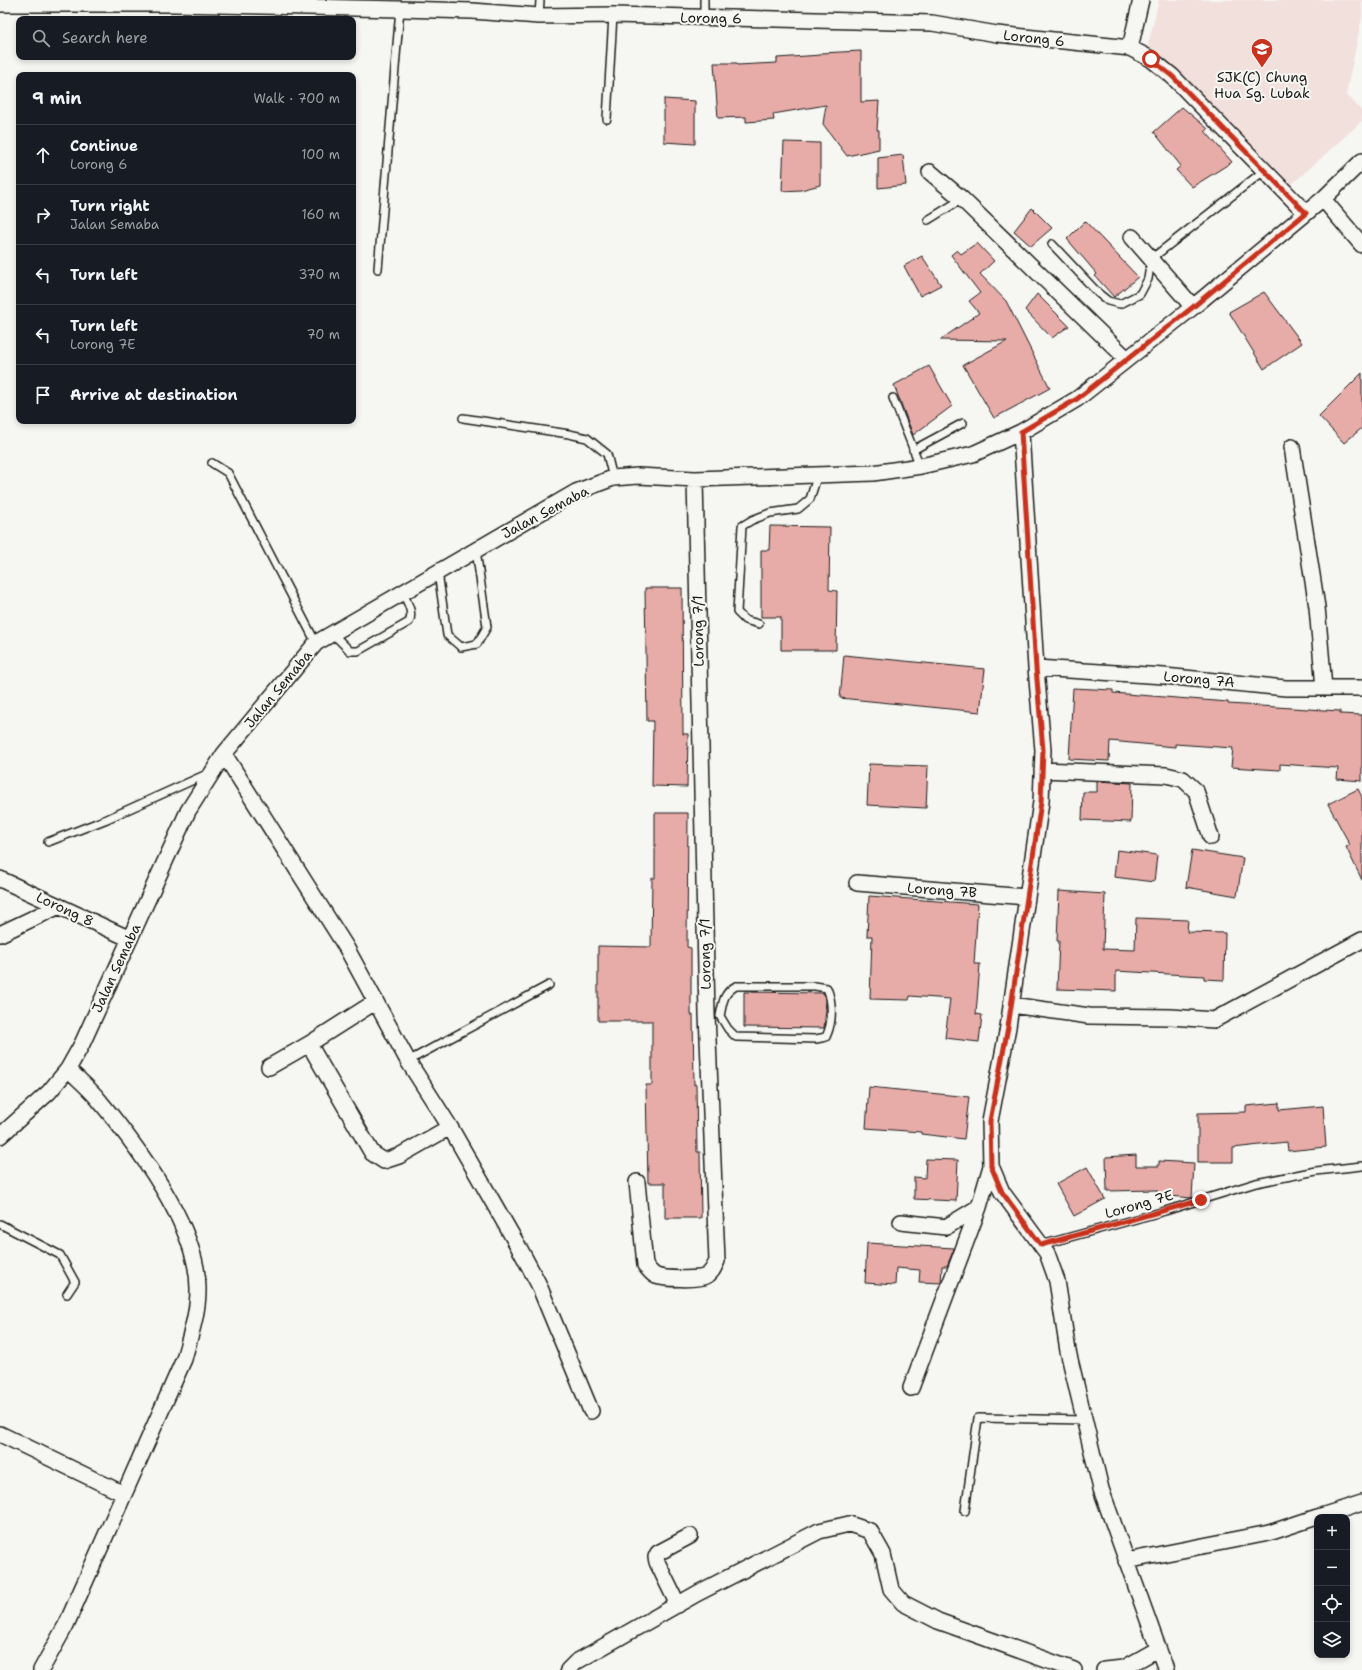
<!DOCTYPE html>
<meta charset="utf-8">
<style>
:root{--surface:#171b24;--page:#20242c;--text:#f1f3f6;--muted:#9ea1a6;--line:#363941}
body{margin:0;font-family:"Shantell Sans",sans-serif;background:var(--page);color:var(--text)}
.controls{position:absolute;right:12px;bottom:12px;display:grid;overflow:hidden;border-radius:8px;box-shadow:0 2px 6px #0003}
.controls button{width:36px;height:36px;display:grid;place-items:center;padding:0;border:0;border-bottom:1px solid var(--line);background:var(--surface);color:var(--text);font:20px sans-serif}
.stop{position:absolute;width:12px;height:12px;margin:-9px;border:3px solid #c8321e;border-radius:50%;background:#fff}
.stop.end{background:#c8321e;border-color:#fff;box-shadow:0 1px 4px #0008}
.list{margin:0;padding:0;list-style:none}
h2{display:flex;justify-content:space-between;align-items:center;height:52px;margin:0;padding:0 16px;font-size:17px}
h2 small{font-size:13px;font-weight:400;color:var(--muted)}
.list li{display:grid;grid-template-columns:26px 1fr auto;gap:12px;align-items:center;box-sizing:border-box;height:60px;padding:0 16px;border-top:1px solid var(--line)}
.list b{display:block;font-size:15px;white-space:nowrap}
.list p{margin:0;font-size:13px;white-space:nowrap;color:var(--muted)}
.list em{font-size:13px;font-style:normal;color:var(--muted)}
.icon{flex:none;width:22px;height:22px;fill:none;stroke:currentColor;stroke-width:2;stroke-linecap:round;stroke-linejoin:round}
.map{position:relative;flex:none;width:1362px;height:1670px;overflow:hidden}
.search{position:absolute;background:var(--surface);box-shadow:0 2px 6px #0003;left:16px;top:16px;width:340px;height:44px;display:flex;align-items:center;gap:10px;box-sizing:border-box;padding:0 14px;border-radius:8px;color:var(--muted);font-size:15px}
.panel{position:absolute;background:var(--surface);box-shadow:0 2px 6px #0003;left:16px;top:72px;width:340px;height:352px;border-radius:8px}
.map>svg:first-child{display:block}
.built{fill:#f2e0dc}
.building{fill:#e7aca8;stroke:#1c1c1c}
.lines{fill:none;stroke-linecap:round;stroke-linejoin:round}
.service-casing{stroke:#1c1c1c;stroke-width:10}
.minor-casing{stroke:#1c1c1c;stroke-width:18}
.service{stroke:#f6f6f2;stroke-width:7}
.minor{stroke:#f6f6f2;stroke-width:15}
.route{stroke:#c8321e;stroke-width:5}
.labels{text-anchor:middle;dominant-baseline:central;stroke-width:4;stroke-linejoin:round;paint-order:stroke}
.street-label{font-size:14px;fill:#1c1c1c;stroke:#f6f6f2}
.poi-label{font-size:14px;fill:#1c1c1c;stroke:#f6f6f2}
</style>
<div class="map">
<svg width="1362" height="1670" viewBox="0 0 1362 1670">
<rect width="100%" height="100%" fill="#f6f6f2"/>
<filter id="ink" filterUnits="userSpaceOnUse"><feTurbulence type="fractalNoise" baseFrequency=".025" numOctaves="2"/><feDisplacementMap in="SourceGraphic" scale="8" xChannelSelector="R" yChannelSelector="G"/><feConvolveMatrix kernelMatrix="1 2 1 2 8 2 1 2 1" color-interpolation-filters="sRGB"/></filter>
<g filter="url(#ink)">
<path class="built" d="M1159,0H1362V17L1346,94L1362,111V121L1290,186L1148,45Z"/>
<path class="building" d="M861,51V102L879,101L877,130H879V149L847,156L823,124L826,105L773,114L774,120L746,122V117L718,118L714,63H737V65L777,63V58L821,55V53Z
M664,99L695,101V144L664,142Z
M1182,107L1208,129L1205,131L1232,162L1192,187L1176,170L1181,166L1154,132Z
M784,142L820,143V185L801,190L782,191Z
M903,155L906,185L878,188V158Z
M1032,208L1052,228L1031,246L1014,231Z
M1085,221L1138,277L1114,297L1095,276L1097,274L1067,239Z
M977,243L994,261L980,274L1006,301L1050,388L994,418L963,365L1007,341L940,340L979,313L969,301L980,293L951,255L957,250L961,254Z
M922,256L941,285L920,296L904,266Z
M1264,292L1302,343L1264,369L1229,312Z
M1037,294L1069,326L1052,338L1025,310Z
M929,366L952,406L913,435L894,385Z
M1362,373V428L1344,443L1319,416Z
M770,526L830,527L829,590L837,591L836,650H781V617H761V550H769Z
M645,588H682L683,734H688L687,787L652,786L653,721H647Z
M844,655L985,669L980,712L840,698Z
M1073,688L1113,690V693L1228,702V704L1340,711V714L1362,715V781L1337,779L1338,768L1280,764V770L1231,767L1233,748L1175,744V747L1110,741L1109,761L1069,759Z
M869,764L928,766L926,808L867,805Z
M1097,781L1132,783L1131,822L1082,820L1083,792H1097Z
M1358,789L1362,797V880L1346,847L1350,845L1328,804Z
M655,813H688L687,947L691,948V1015H693L694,1085L696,1084L697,1152H700L701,1218H665V1183H648L646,1085H652V1021H598V946L651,947L652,878H655Z
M1117,850L1157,855L1154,882L1114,877Z
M1192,850L1243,858L1237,896L1186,887Z
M1059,891L1105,894L1103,949L1135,950L1136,918L1188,920L1187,932L1225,933L1224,980L1204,979V976L1116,971V991L1057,989L1059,941H1057Z
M869,896L978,904L974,964H980L976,1014L982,1015L979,1042L945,1038L950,999L910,996L909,1000L870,999L872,936H867Z
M744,992L824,993L826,1010L824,1028L744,1027Z
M869,1087L969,1097L964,1139L921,1134V1132L866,1128Z
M1279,1103V1110L1323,1106L1326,1147L1288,1151L1287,1142L1233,1148V1162H1198V1113L1246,1112V1106Z
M1136,1155V1166H1159V1161L1194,1163L1192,1198L1157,1195V1190L1107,1191L1106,1157Z
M926,1159L958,1160L956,1201L914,1199V1177L925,1178Z
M1087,1167L1105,1199L1074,1216L1056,1184Z
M867,1243L954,1248V1249L947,1266H942L941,1283L919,1282L920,1270L896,1268L895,1285L865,1283Z"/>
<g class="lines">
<g class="service-casing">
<path id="service" d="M704,0V18
M539,16L540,0
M607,119L613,15
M928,220L962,199
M1052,244L1098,293L1108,301L1120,304L1140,294L1148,279L1151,259L1265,170
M378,269L400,9
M893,398L920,466
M463,418L569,434L587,438L607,454L613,478
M913,450L963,423
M212,463L228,473L316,643
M438,572L447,635L461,647L477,644L487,627L476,550
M759,624L745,620L737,612L742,526L752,520L770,513L798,509L810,499L818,474
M332,633L350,651H358L409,622C414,613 407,602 403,593
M48,842L107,819L209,773
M736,986H815L827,988C833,1003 833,1022 826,1037L816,1039L736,1037L728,1029L720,1016C723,1002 723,993 736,986Z
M408,1061L549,985
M0,1224L60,1255L75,1282L67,1294
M1041,1245L1165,1211L1256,1183L1316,1171L1362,1166
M965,1511L978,1418L1084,1420"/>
</g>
<g class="minor-casing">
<path id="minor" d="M0,4H174L400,9L472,11L539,16L613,15L932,23L997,34L1130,48L1151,59L1172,76L1306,213
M1130,48L1141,0
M930,172L962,199L1127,359
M1323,199L1362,245
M1132,237L1193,307
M1021,432L1036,668L1043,750L1041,802L1008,1027L990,1121L991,1166L1002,1192L1047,1253L1057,1281L1068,1351L1101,1489L1166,1670
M1292,447L1317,607L1324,688
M1036,668L1164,676L1286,688H1362
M224,754L346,947L408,1061L450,1127L522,1253L538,1283L591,1411
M1042,770L1166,775L1183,779L1196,791L1211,837
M0,879L130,939
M857,883L1027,897
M0,934L59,906
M1011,1005L1089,1016L1171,1017L1214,1020L1362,940
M309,1044L372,1153L384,1161L399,1156L450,1127
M269,1067L309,1044L375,1002
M0,1136L49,1092L68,1069L82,1044L188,811L224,754L316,643L576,492L613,478L638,476L695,479L873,473L921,466L973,454L1021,432L1077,399L1193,307L1323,199L1362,161
M637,1182L645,1265C648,1269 652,1274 656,1276C664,1279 699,1280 706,1276C712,1273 714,1267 717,1261L707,1014L695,479
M901,1222L946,1227L979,1207
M911,1388L979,1207L991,1166
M0,1434L124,1494
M1318,1517L1362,1503
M1126,1561L1269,1533L1317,1517
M678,1605L657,1562L656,1557L658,1553L690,1536
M41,1670L66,1625L184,1359C190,1336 198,1314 198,1290C199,1228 137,1146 98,1099C89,1088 78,1079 68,1069
M568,1670L576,1662L698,1593L819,1531L849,1524L870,1531L883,1554L891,1589L903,1603L938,1621L1074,1670
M1104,1670L1124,1668L1158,1649"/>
</g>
<use href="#service" class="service"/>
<use href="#minor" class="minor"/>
</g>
</g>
<g class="lines" filter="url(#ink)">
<path class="route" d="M1151,59L1172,76L1306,213L1193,307L1077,399L1021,432L1036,668L1043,750L1041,802L1008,1027L990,1121L991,1166L1002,1192L1041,1245L1201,1200"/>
</g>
<defs>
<g id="school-pin" transform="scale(1.15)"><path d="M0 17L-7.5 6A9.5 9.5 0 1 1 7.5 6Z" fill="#c8321e" stroke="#f6f6f2"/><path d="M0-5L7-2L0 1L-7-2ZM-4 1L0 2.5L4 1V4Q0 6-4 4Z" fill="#fff"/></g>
</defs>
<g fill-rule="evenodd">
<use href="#school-pin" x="1262" y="49"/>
</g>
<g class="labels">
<g class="street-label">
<text transform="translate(711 18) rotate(1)">Lorong 6</text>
<text transform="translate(1034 38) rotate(6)">Lorong 6</text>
<text transform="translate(545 512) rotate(-28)">Jalan Semaba</text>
<text transform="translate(698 631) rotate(-91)">Lorong 7/1</text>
<text transform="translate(1199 679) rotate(5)">Lorong 7A</text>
<text transform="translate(278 689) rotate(-50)">Jalan Semaba</text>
<text transform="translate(942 890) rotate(4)">Lorong 7B</text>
<text transform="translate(65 909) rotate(25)">Lorong 8</text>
<text transform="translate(705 954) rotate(-91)">Lorong 7/1</text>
<text transform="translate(116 968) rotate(-65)">Jalan Semaba</text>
<text transform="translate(1139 1204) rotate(-16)">Lorong 7E</text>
</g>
<g class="poi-label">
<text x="1262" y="77">SJK(C) Chung<tspan x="1262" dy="16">Hua Sg. Lubak</tspan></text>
</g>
</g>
</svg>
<div class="controls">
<button>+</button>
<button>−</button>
<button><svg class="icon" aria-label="locate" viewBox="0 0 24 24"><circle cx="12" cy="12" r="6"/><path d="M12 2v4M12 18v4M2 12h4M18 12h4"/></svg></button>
<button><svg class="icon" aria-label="layers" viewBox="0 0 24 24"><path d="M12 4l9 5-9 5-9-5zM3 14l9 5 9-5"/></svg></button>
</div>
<div class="stop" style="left:1151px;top:59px"></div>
<div class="stop end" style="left:1201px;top:1200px"></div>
<div class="search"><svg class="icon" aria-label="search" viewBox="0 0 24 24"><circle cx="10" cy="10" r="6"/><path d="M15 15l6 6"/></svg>Search here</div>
<section class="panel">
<h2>9 min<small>Walk · 700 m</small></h2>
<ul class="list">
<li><svg class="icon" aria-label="ahead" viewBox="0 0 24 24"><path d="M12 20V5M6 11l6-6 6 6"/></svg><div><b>Continue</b><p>Lorong 6</p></div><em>100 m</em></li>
<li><svg class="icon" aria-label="right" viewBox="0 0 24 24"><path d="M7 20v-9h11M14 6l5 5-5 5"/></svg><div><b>Turn right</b><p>Jalan Semaba</p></div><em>160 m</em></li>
<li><svg class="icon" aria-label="left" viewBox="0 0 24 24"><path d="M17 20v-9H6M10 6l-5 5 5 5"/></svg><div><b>Turn left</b></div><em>370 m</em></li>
<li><svg class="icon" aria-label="left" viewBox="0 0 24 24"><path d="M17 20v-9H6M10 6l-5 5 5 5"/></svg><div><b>Turn left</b><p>Lorong 7E</p></div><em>70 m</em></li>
<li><svg class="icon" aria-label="arrive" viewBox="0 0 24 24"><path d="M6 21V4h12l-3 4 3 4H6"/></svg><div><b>Arrive at destination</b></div></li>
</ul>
</section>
</div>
